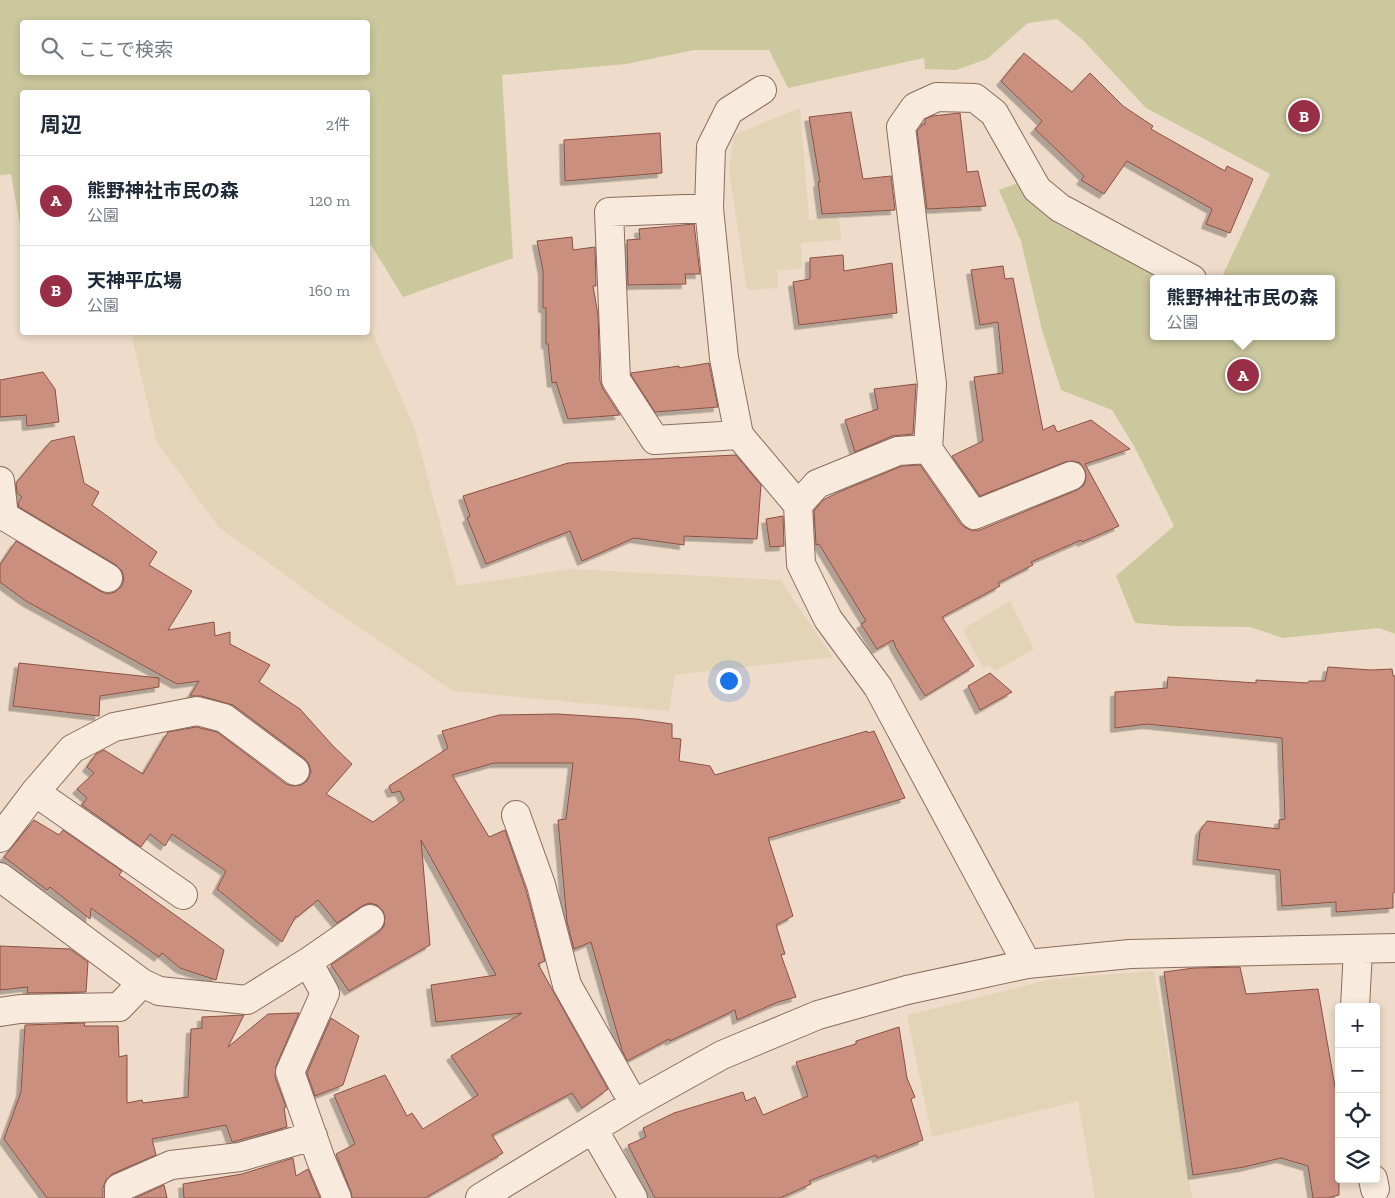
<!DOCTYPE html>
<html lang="ja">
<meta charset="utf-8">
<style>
:root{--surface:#fff;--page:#f6f6f7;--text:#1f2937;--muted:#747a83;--line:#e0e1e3;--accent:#982f47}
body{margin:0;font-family:"Zilla Slab","Noto Sans JP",serif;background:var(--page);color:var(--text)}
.controls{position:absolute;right:15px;bottom:15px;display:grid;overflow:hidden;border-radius:5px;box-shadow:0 2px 8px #0003}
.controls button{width:45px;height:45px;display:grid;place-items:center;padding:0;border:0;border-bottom:1px solid var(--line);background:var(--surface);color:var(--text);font:25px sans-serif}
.you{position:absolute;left:728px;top:680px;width:18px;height:18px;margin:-12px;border:4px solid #fff;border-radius:50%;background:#1a73e8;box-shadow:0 0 0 8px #1a73e833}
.badge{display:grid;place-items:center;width:32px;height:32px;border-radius:50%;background:var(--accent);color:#fff;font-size:16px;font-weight:700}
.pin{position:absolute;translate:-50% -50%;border:2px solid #fff;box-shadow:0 1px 5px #0006}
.popup{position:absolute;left:1150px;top:275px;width:185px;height:65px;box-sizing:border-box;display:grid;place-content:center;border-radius:5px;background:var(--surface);filter:drop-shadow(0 1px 4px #0005);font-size:16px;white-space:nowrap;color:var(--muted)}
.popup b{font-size:19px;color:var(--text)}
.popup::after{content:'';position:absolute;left:50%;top:100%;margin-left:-10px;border:10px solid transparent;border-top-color:var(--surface)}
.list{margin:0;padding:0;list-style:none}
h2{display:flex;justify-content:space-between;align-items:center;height:65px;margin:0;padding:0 20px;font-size:21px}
h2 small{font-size:16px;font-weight:400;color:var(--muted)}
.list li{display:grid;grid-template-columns:32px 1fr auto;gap:15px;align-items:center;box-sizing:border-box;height:90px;padding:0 20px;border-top:1px solid var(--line)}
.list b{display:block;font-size:19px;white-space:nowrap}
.list p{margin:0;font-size:16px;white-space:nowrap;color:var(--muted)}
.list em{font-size:16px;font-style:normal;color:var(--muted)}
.icon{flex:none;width:28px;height:28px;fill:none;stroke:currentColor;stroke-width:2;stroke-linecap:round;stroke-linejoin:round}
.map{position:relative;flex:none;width:1395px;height:1198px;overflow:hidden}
.search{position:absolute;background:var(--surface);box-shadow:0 2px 8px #0003;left:20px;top:20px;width:350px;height:55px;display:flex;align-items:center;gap:12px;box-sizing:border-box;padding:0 18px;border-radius:5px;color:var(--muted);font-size:19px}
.panel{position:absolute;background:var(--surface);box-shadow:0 2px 8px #0003;left:20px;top:90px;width:350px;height:245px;border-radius:5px}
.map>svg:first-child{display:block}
.farmland{fill:#e3d3b7}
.green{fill:#ccc89d;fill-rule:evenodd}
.building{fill:#cb8f80;stroke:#895144;filter:url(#shadow)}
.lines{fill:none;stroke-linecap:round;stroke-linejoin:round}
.minor-casing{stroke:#8a6c5e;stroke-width:30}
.minor{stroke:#f8eadd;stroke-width:28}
</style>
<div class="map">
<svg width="1395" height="1198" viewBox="0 0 1395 1198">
<defs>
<filter id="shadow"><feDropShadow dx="-4.5" dy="4.5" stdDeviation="0" flood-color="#0004"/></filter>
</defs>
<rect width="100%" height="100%" fill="#eedbc9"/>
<path class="farmland" d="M800,108L809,220L839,219L841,240L801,243L802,269L777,270L778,288L747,290L729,170L734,135Z
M368,323L414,427L457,586L572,569L780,580L833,657L675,675L669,711L453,691L332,609L219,527L157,443L131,333L368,332Z
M1010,601L1034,649L995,671L990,665L983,668L963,629Z
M1154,971L1192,1198H1095L1078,1101L932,1137L907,1015L1053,979Z"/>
<path class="green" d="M0,0H1395V634L1379,628L1283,638L1250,627L1175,626L1135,623L1116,576L1174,526L1134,446L1112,410L1061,390L1042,330L1021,241L999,190L1018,183L1052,221L1075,234L1077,229L1167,279H1154V336H1332V279H1221L1270,174L1146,108L1082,39L1057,19L1028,23L987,59L956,70L925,69L924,58L788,88L769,50H694L626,64L502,75L513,258L403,297L368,240V92H22V236L11,174L0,175ZM22,22H368V72H22Z"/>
<path class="building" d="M1024,53L1072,92L1090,73L1123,106L1153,126L1151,129L1225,171L1227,166L1253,179L1230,233L1206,224L1212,209L1127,161L1104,194L1081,180L1084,176L1035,129L1042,121L1001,81Z
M851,112L863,179L891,176L895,210L822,214L818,182H820L809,117Z
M960,113L967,172L978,171L986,206L927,209L917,131L922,125L925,124V119L932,116Z
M660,133L662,173L565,181L564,140Z
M694,224L700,274H685L686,284L628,285L627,240L640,239L639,229Z
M572,237L573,250L595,247L596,286H593L598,315L600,381L603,389L620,415L568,419L556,382L552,383L548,344H546V308H543V271L537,241Z
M843,255L844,271L892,263L897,313L799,325L793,282L810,279V258Z
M1003,266L1005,279L1013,278L1043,430L1054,425L1057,432L1091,420L1130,449L1085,464L1119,526L1082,542L1081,540L1031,562L1033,565L998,583L1000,586L942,617L974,666L925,696L896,648L893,640L877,649L861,624L866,621L819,544L816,545L814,511L823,500L839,492L902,466L920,465L961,524L966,528L973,531L980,530L1077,490L1084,485L1086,478L1085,470L1080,463L1073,461L1065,462L980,496L952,456L983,441L974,377L1003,373L998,322L980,325L971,270Z
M709,363L718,407L655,412L631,375V373L679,366V368Z
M43,372L55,389L59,422L27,426L26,415L0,417V380Z
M916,384L913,434L892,436L855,452L845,420L878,409L874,389Z
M74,436L84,483L99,492L92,505L157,552L149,565L192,591L168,630L214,622L215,636L230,632V644L270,665L259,682L300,709L333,746L352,764L326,794L373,822L404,800L400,791L392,793L389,786L448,748L442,731L499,715L557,714L636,719L672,724V738L681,739L679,761L710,766L715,775L867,731L868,733L874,731L905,798L768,838L793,916L776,925L785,954L781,955L796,997L778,1002L737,1020L735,1010L670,1041L669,1039L627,1061L622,1050L591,942L574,949L567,922L558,820L566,819L573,763H494L452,775L489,837L505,830L526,890L545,961L538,964L608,1089L582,1108L572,1093L492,1135L503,1153L425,1198H352L351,1192L336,1154L355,1144L334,1095L385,1075L407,1116L412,1113L423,1129L478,1095L451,1056L522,1013L436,1022L431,985L496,975L421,840L430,945L349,991L331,965L379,932L384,926L385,917L383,911L377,905L369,903L362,906L337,923L318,900L297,917L296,916L282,942L217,889L226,871L172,834L165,846L150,834L141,847L82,805L87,798L77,789L94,773L87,767L96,754L104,750L143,774L168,732L196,727L217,732L286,784L293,786L301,785L307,781L311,772L309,764L304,758L233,705L201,696H190L199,681L177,684L26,601L0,582V565L16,541L100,591L107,594L115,592L122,586L124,579L122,571L116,565L19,507L18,503L22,497L17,493L16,483L51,441Z
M736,455L761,485L757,539L684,536V545L634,538L582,561L570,531L486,564L467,518L470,516L463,496L568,463Z
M783,516L784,546L770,547L766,519Z
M19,663L159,678V687L100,696L99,716L13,706Z
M1328,667L1371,670L1392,669L1393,676H1395V892L1393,893V908L1336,912V902L1282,906L1280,870L1197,860L1200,831L1207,821L1279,829V820L1285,819L1282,738L1147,724L1115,728V692L1167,688L1168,677L1256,683V680L1308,683L1309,681H1325Z
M990,673L1012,692L980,710L968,686Z
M34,820L59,835L63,830L122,871L119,875L224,950L216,980L180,968L162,953L159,957L91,908L90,919L50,887L47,890L4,857Z
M0,946L70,949L88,962L86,992L27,993L28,987L0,990Z
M1240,967L1246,994L1318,989L1339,1110V1195L1327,1198H1313L1308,1166L1281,1158L1244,1167L1193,1175L1164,972L1194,968Z
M299,1013L276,1066L275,1077L286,1107L284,1108L287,1127L232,1142L226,1125L152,1139L156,1155L112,1174L106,1180L103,1188V1198H47L4,1139L21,1092L25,1025L85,1023L84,1026H118L119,1057L127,1055V1103L142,1100L143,1103L188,1097L191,1029L202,1028V1017L244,1015L228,1047L268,1014Z
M331,1018L359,1036L343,1085L315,1096L307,1073Z
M899,1027L907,1078L915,1097L911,1099L923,1140L877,1158L876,1155L809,1181L811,1184L780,1198H655L628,1145L646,1137L643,1128L674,1113L743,1092L746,1101L755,1097L763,1115L808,1096L796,1062L856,1044V1041Z
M293,1158L296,1176L308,1169L320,1198H184L183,1184L242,1174Z
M164,1185L167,1198H135Z"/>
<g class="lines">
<g class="minor-casing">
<path id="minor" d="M762,90L729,111L711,147L709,208L724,358L739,435L798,505
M709,208L609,212L616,380L655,440L739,435
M928,449L974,515L1071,476
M0,481L4,516
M4,516L108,578
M35,792L183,895
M516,815L541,885L567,985L634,1104
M0,838L35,792L72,749L114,727L197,711L224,718L295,771
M0,877L142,983L159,991L247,1000L308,962L325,993L290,1072L321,1160L337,1198
M308,962L370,919
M1027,964L878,687L828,619L801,564L798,505L817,484L898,451L928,449L932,384L901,127L915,107L937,97L975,98L994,113L1037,189L1060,208L1192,279
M1355,1007L1358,950
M0,1012L20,1009L119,1007L142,983
M593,1129L633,1198
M1373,1179L1375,1189
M119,1198V1188L171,1165L240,1157L313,1136
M480,1198L634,1104L722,1055L818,1015L907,990L1027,964L1130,954L1395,948"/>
</g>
<use href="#minor" class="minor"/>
</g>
</svg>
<div class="controls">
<button>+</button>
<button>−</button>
<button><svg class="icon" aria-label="locate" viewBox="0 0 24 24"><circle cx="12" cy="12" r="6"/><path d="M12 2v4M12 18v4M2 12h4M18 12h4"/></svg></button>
<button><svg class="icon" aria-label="layers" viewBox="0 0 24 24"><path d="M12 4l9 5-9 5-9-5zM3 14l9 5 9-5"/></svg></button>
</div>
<div class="you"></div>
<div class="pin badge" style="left:1243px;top:375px">A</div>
<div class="popup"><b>熊野神社市民の森</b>公園</div>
<div class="pin badge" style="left:1304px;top:116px">B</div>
<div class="search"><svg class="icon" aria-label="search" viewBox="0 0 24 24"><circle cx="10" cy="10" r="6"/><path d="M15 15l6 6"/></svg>ここで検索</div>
<section class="panel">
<h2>周辺<small>2件</small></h2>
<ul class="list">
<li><span class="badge">A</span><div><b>熊野神社市民の森</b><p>公園</p></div><em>120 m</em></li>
<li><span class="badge">B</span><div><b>天神平広場</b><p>公園</p></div><em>160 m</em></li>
</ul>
</section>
</div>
